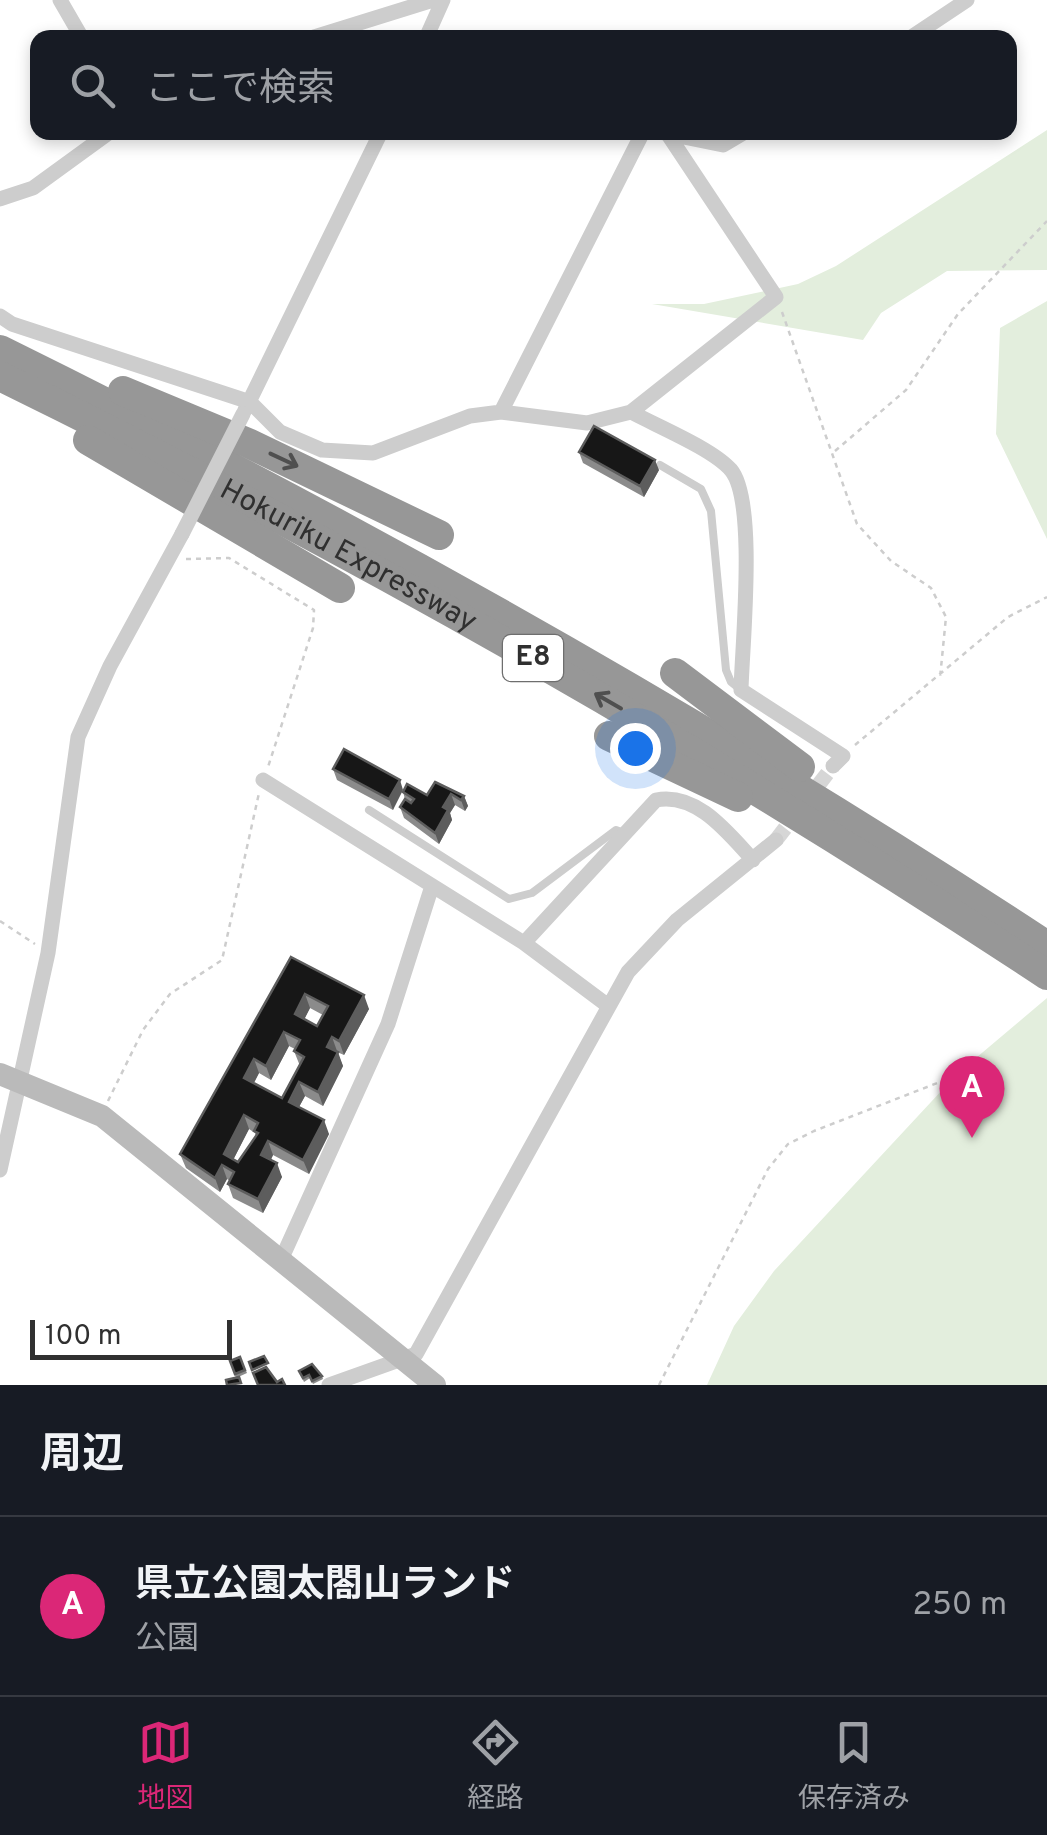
<!DOCTYPE html>
<html lang="ja">
<meta charset="utf-8">
<style>
:root{--surface:#171b24;--page:#20242c;--text:#f1f3f6;--muted:#9ea1a6;--line:#363941;--accent:#db2777}
body{margin:0;font-family:Overpass,"Noto Sans JP",sans-serif;background:var(--page);color:var(--text)}
.scale{position:absolute;left:30px;bottom:25px;width:202px;box-sizing:border-box;padding-left:10px;border:5px solid #303030;border-top:0;font-size:28px;line-height:35px;white-space:nowrap;color:#303030;-webkit-text-stroke:8px #fff;paint-order:stroke}
.you{position:absolute;left:635px;top:748px;width:35px;height:35px;margin:-25px;border:8px solid #fff;border-radius:50%;background:#1a73e8;box-shadow:0 0 0 15px #1a73e833}
.badge{display:grid;place-items:center;width:65px;height:65px;border-radius:50%;background:var(--accent);color:#fff;font-size:32px;font-weight:700}
.pin{position:absolute;translate:-50% -82px;filter:drop-shadow(0 2px 5px #0008)}
.pin::after{content:'';position:absolute;top:52px;width:35px;height:30px;background:inherit;clip-path:polygon(0 0,100% 0,50% 100%)}
.list{margin:0;padding:0;list-style:none}
h2{display:flex;justify-content:space-between;align-items:center;height:130px;margin:0;padding:0 40px;font-size:42px}
h2 small{font-size:32px;font-weight:400;color:var(--muted)}
.list li{display:grid;grid-template-columns:65px 1fr auto;gap:30px;align-items:center;box-sizing:border-box;height:180px;padding:0 40px;border-top:2px solid var(--line)}
.list b{display:block;font-size:38px;white-space:nowrap}
.list p{margin:0;font-size:32px;white-space:nowrap;color:var(--muted)}
.list em{font-size:32px;font-style:normal;color:var(--muted)}
.icon{flex:none;width:55px;height:55px;fill:none;stroke:currentColor;stroke-width:2;stroke-linecap:round;stroke-linejoin:round}
.map{position:relative;flex:none;width:1047px;height:1385px;overflow:hidden}
.search{position:absolute;background:var(--surface);box-shadow:0 5px 15px #0003;left:30px;right:30px;top:30px;height:110px;display:flex;align-items:center;gap:25px;box-sizing:border-box;padding:0 35px;border-radius:20px;color:var(--muted);font-size:38px}
.sheet{height:310px;background:var(--surface)}
nav{display:flex;justify-content:space-around;align-items:center;box-sizing:border-box;height:140px;border-top:2px solid var(--line);background:var(--surface);font-size:28px;color:var(--muted)}
nav a{display:grid;justify-items:center;gap:5px}
nav .on{color:var(--accent)}
.map>svg:first-child{display:block}
.green{fill:#e3eedd}
.lines{fill:none;stroke-linecap:round;stroke-linejoin:round}
.street-tunnel{stroke:#d6d6d6;stroke-width:15;stroke-dasharray:15 8;stroke-linecap:butt}
.path{stroke:#cdcdcd;stroke-width:2.5;stroke-dasharray:5 5;stroke-linecap:butt}
.lane{stroke:#cdcdcd;stroke-width:8}
.street{stroke:#cdcdcd;stroke-width:15}
.secondary{stroke:#bababa;stroke-width:22}
.highway{stroke:#979797;stroke-width:30}
.street-bridge{stroke:#cdcdcd;stroke-width:15}
.wall{fill:#8b8b8b;fill-rule:evenodd}
.shaded-wall{fill:#5d5d5d}
.building{fill:#171717;stroke:#5d5d5d;stroke-width:2.5;fill-rule:evenodd}
.oneway{stroke:#4f4f4f}
.labels{text-anchor:middle;dominant-baseline:central;stroke-width:10;stroke-linejoin:round;paint-order:stroke}
.shield{fill:#fff;stroke:#6e6e6e;stroke-width:2.5}
.shield-label{font-size:28px;font-weight:bold;fill:#303030}
.street-label{font-size:30px;fill:#303030;stroke:#fff}
</style>
<div class="map">
<svg width="1047" height="1385" viewBox="0 0 1047 1385">
<rect width="100%" height="100%" fill="#fff"/>
<path class="green" d="M1047,130V270L947,271L881,313L863,340L652,304H704L798,284L836,266Z
M1047,301V539L996,434L1000,328Z
M1047,998V1385H707L734,1326L774,1271L957,1074Z"/>
<g class="lines">
<path class="street-tunnel" d="M776,840L833,766"/>
<path class="path" d="M782,312L857,524L891,561L931,588L946,617L940,678
M835,451L906,390L958,314L1047,221
M186,559L229,558L314,610L313,628L268,767
M855,745L1008,617L1047,597
M0,921L35,944
M108,1101L143,1030L170,994L222,960L259,793
M659,1385L768,1169L788,1144L814,1131L963,1073"/>
<path class="lane" d="M660,465L701,489L711,511L726,670L731,682L741,690
M369,810L509,899L532,893L616,830L624,833"/>
<path class="street" d="M60,0L82,38
M311,38L433,0
M426,38L443,0
M910,38L967,0
M659,132L723,145L745,132
M0,199L33,188L110,132
M0,316L12,324L250,402L280,432L322,450L373,453L470,416L501,412L587,423L631,412L776,297L669,136
M245,410L381,132
M501,412L643,132
M631,412C657,426 713,449 731,470C757,501 742,646 741,690L843,756L833,766
M263,780L524,943L607,1005
M524,943L656,800C697,792 728,833 753,860
M0,1170L48,953L78,737L110,666L182,534
M281,1260L388,1024L432,886
M329,1385L416,1354L628,972L677,920L776,840"/>
<path class="secondary" d="M0,1074L102,1116L435,1385"/>
<g class="highway">
<path d="M0,350C361,528 711,725 1047,946"/>
<path id="s1" d="M0,376C362,553 711,753 1047,975"/>
<path d="M123,391L248,443L439,535"/>
<path d="M88,440L340,588"/>
<path d="M675,673L800,767"/>
<path d="M609,736L738,797"/>
</g>
<path class="street-bridge" d="M182,534L243,414"/>
</g>
<path class="wall" d="M579,452L659,470L644,497L583,463Z
M333,769L400,780L393,810L337,780Z
M435,782L464,796L468,806L465,811L455,805L450,813L452,820L439,844L404,818L400,807L405,799L403,792L427,795Z
M291,957L369,1009L344,1055L337,1052L343,1066L323,1106L305,1096L299,1107L329,1134L309,1174L273,1155L271,1160L282,1177L263,1213L233,1198L228,1184L230,1181L227,1179L220,1192L186,1168L180,1154ZM310,1008L323,1015L317,1026L304,1019ZM289,1046L295,1049L294,1051L300,1066L282,1098L254,1083L259,1073L271,1080ZM249,1129L255,1133L256,1136L238,1162L233,1160Z
M240,1357L247,1373L236,1378L230,1361Z
M299,1371L322,1376L323,1379L313,1384L310,1378L304,1382Z"/>
<path class="shaded-wall" d="M655,460L659,470L644,497L640,486Z
M400,780L403,790L393,810L389,799Z
M451,794L455,805L450,813L452,820L439,844L435,833L443,807Z
M464,796L468,806L465,811L461,800Z
M305,994L310,1008L300,1028L295,1014Z
M364,995L369,1009L344,1055L339,1041Z
M284,1032L289,1046L271,1080L266,1066Z
M332,1037L337,1051L332,1061L327,1047Z
M338,1052L343,1066L323,1106L318,1092Z
M254,1059L259,1073L249,1092L244,1078Z
M299,1082L305,1096L294,1116L289,1102Z
M244,1115L249,1129L229,1168L224,1154Z
M324,1120L329,1134L309,1174L303,1160Z
M268,1141L273,1155L266,1169L261,1155Z
M277,1163L282,1177L263,1213L258,1199Z
M222,1165L227,1179L220,1192L215,1178Z"/>
<path class="building" d="M594,426L655,460L640,486L579,452Z
M344,749L400,780L389,799L333,769Z
M435,782L464,796L461,800L451,794L443,807L448,810L435,833L400,807L405,799L411,803L414,799L403,792L407,784L427,795Z
M291,957L364,995L339,1041L332,1037L327,1047L338,1052L318,1092L299,1082L289,1102L324,1120L303,1160L268,1141L261,1155L277,1163L258,1199L228,1184L234,1172L222,1165L215,1178L180,1154ZM305,994L328,1006L317,1026L295,1014ZM284,1032L300,1040L294,1051L304,1057L282,1098L244,1078L254,1059L266,1066ZM244,1115L258,1123L254,1131L258,1133L238,1162L224,1154Z
M264,1356L268,1363L252,1370L249,1362Z
M240,1357L245,1370L235,1374L230,1361Z
M312,1364L322,1376L312,1381L309,1375L303,1378L299,1371Z
M266,1367L277,1382L282,1379L285,1385H258L253,1373Z
M239,1377L241,1383L227,1385L226,1380Z"/>
<defs><path id="oneway-shaft" d="M-6 0H5M1.5-3L5.5 0L1.5 3" fill="none" stroke-width="1.6" stroke-linecap="round" stroke-linejoin="round" transform="scale(2.5)"/></defs>
<g class="oneway">
<use href="#oneway-shaft" transform="translate(284 460) rotate(25)"/>
<use href="#oneway-shaft" transform="translate(608 701) rotate(-150)"/>
</g>
<g class="labels">
<rect class="shield" x="503" y="635" width="60" height="46" rx="8"/>
<g class="shield-label">
<text x="533" y="658">E8</text>
</g>
<g class="street-label">
<text stroke="none"><textPath href="#s1" startOffset="392">Hokuriku Expressway</textPath></text>
</g>
</g>
</svg>
<div class="scale">100 m</div>
<div class="you"></div>
<div class="pin badge" style="left:972px;top:1138px">A</div>
<div class="search"><svg class="icon" aria-label="search" viewBox="0 0 24 24"><circle cx="10" cy="10" r="6"/><path d="M15 15l6 6"/></svg>ここで検索</div>
</div>
<section class="sheet">
<h2>周辺<small></small></h2>
<ul class="list">
<li><span class="badge">A</span><div><b>県立公園太閤山ランド</b><p>公園</p></div><em>250 m</em></li>
</ul>
</section>
<nav>
<a class="on"><svg class="icon" aria-label="map" viewBox="0 0 24 24"><path d="M3 6l6-2 6 2 6-2v14l-6 2-6-2-6 2zM9 4v14M15 6v14"/></svg>地図</a>
<a><svg class="icon" aria-label="directions" viewBox="0 0 24 24"><path d="M12 3l9 9-9 9-9-9zM9 14v-3h6M13 9l2 2-2 2"/></svg>経路</a>
<a><svg class="icon" aria-label="saved" viewBox="0 0 24 24"><path d="M7 4h10v16l-5-4-5 4z"/></svg>保存済み</a>
</nav>
